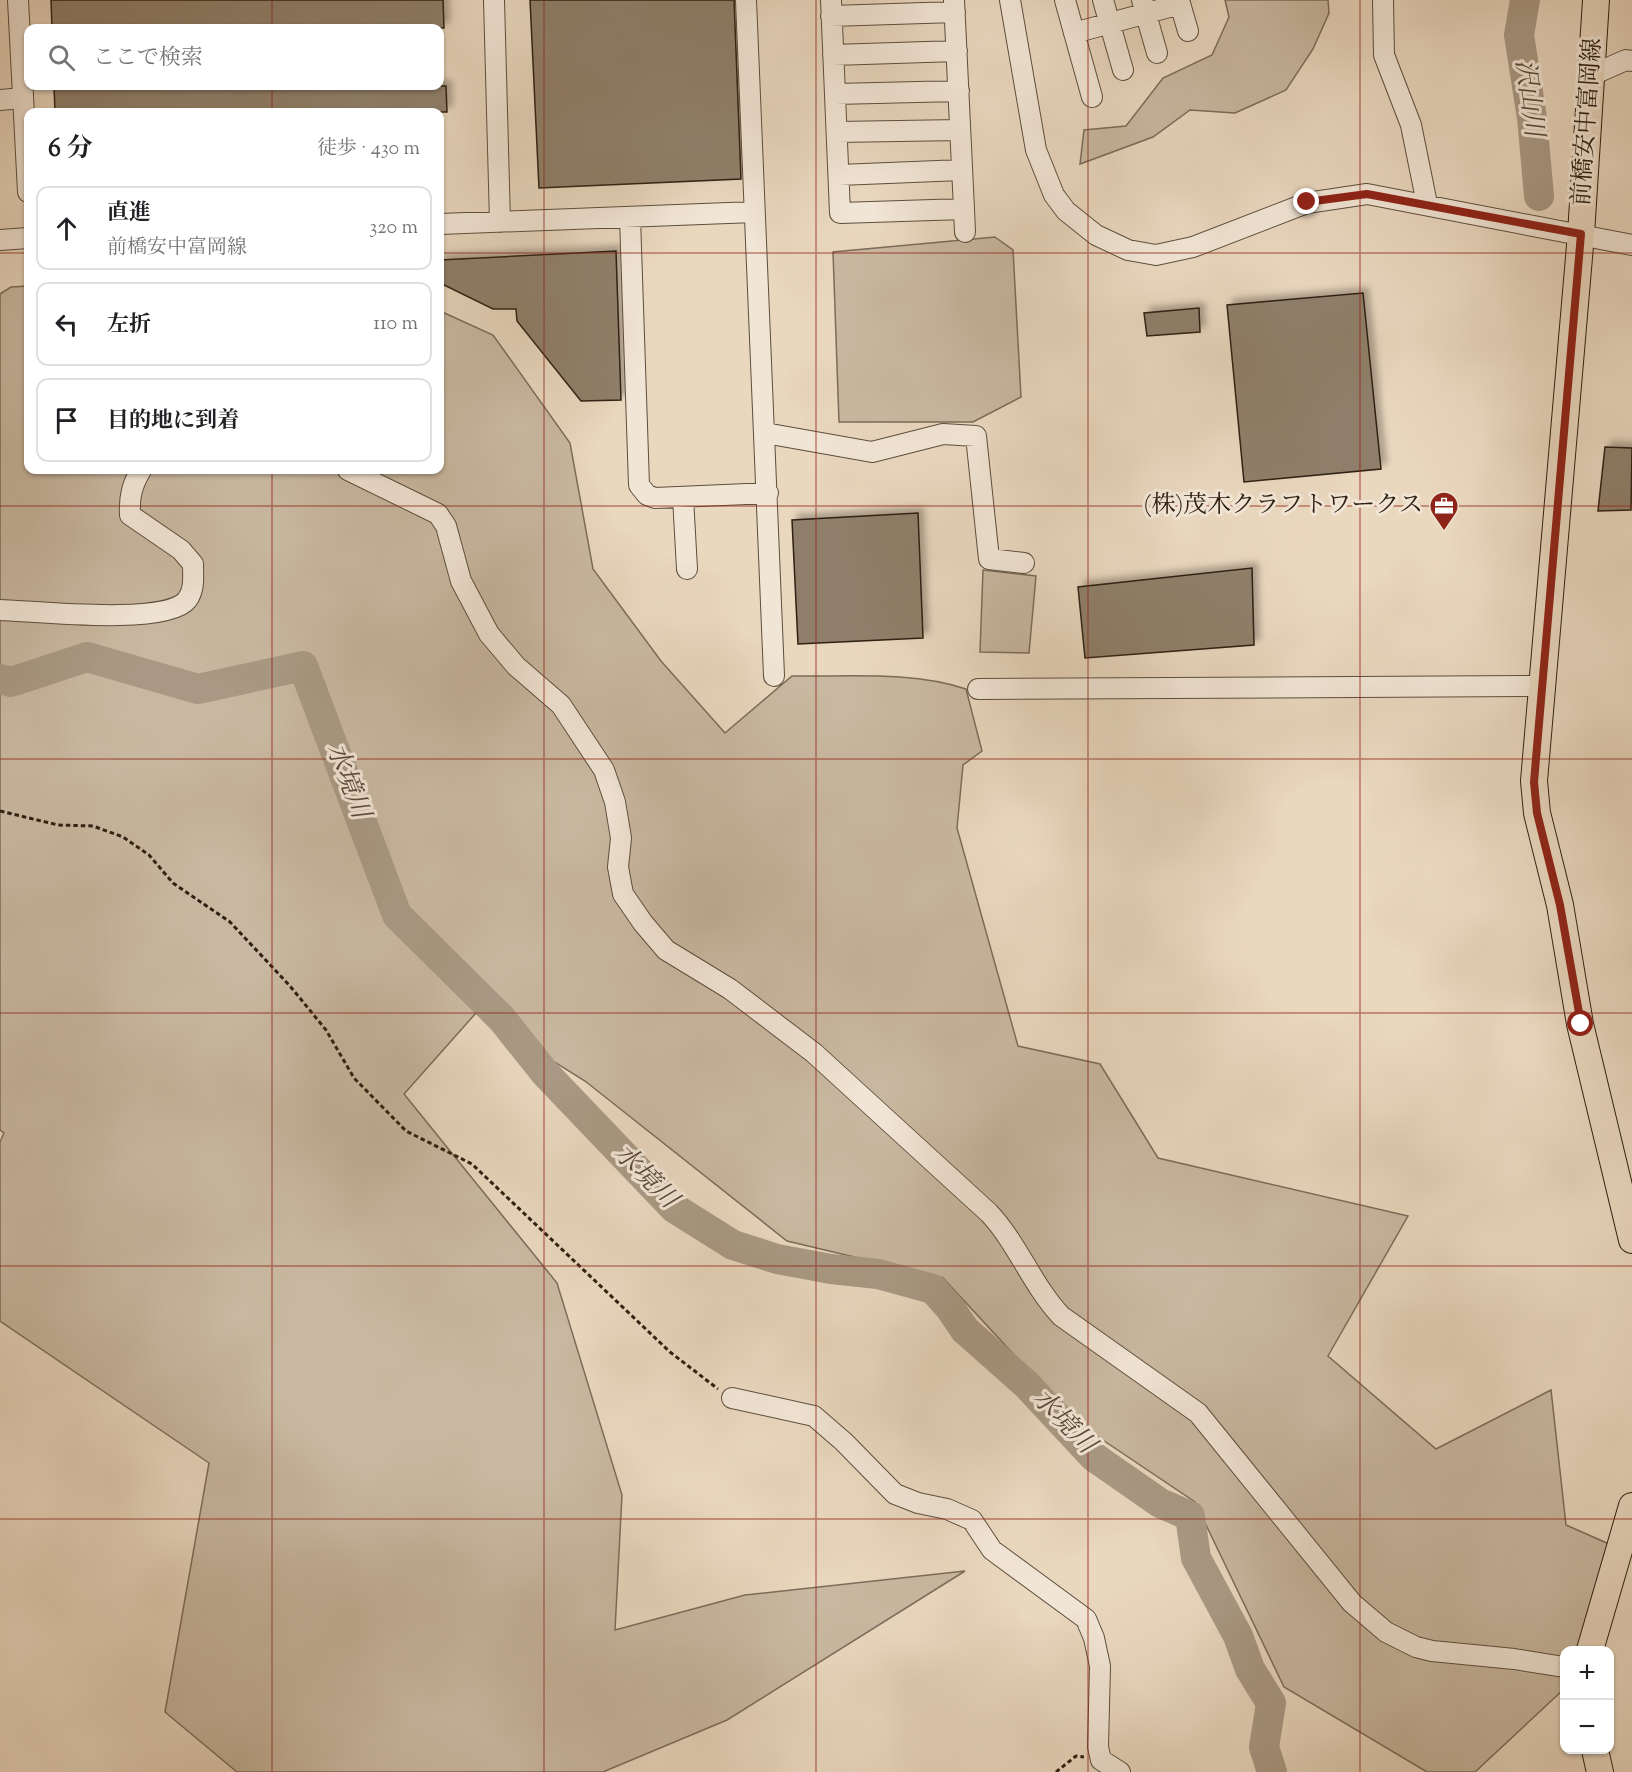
<!DOCTYPE html>
<html lang="ja">
<meta charset="utf-8">
<style>
:root{--surface:#fff;--page:#f6f6f6;--text:#202124;--muted:#757577;--line:#e0e0e0}
body{margin:0;font-family:"Sorts Mill Goudy","Noto Serif JP",serif;background:var(--page);color:var(--text)}
.controls{position:absolute;right:18px;bottom:18px;display:grid;overflow:hidden;border-radius:12px;box-shadow:0 2px 4px #0004}
.controls button{width:54px;height:54px;display:grid;place-items:center;padding:0;border:0;border-bottom:2px solid var(--line);background:var(--surface);color:var(--text);font:30px sans-serif}
.stop{position:absolute;width:18px;height:18px;margin:-14px;border:4px solid #8f2418;border-radius:50%;background:#fff}
.stop.end{background:#8f2418;border-color:#fff;box-shadow:0 2px 6px #0008}
.list{margin:0;padding:0;list-style:none}
h2{display:flex;justify-content:space-between;align-items:center;height:78px;margin:0;padding:0 24px;font-size:26px}
h2 small{font-size:20px;font-weight:400;color:var(--muted)}
.list li{display:grid;grid-template-columns:39px 1fr auto;gap:18px;align-items:center;box-sizing:border-box;height:84px;margin:0 12px 12px;padding:0 12px;border:2px solid var(--line);border-radius:12px}
.list b{display:block;font-size:22px;white-space:nowrap}
.list p{margin:0;font-size:20px;white-space:nowrap;color:var(--muted)}
.list em{font-size:20px;font-style:normal;color:var(--muted)}
.icon{flex:none;width:33px;height:33px;fill:none;stroke:currentColor;stroke-width:2;stroke-linecap:round;stroke-linejoin:round}
.map{position:relative;flex:none;width:1632px;height:1772px;overflow:hidden}
.search{position:absolute;background:var(--surface);box-shadow:0 2px 4px #0004;left:24px;top:24px;width:420px;height:66px;display:flex;align-items:center;gap:15px;box-sizing:border-box;padding:0 21px;border-radius:12px;color:var(--muted);font-size:22px}
.panel{position:absolute;background:var(--surface);box-shadow:0 2px 4px #0004;left:24px;top:108px;width:420px;height:366px;border-radius:12px}
.map>svg:first-child{display:block}
.green{fill:#c9b8a1;stroke:#7c6c5a;stroke-width:1.5}
.lines{fill:none;stroke-linecap:round;stroke-linejoin:round}
.river{stroke:#a99984;stroke-width:30}
.building{fill:#8f7f6b;stroke:#2e2012;stroke-width:1.5;filter:url(#shadow)}
.minor-casing{stroke:#5d4e3d;stroke-width:22}
.major-casing{stroke:#2e2012;stroke-width:28}
.path{stroke:#2e2012;stroke-width:3;stroke-dasharray:4.5 3;stroke-linecap:butt}
.minor{stroke:#f1e5d5;stroke-width:20}
.major{stroke:#e9d7be;stroke-width:26}
.route{stroke:#8f2418;stroke-width:8}
.grid{fill:none;stroke:#8f2418;stroke-width:1.5;stroke-opacity:0.55}
.labels{text-anchor:middle;dominant-baseline:central;stroke-width:6;stroke-linejoin:round;paint-order:stroke}
.street-label{font-size:24px;fill:#2e2012;stroke:#f1e5d5}
.poi-label{font-size:24px;fill:#2e2012;stroke:#f1e5d5;text-anchor:end}
.water-label{font-size:26px;font-style:italic;fill:#594a3a;stroke:#f1e5d5}
</style>
<div class="map">
<svg width="1632" height="1772" viewBox="0 0 1632 1772">
<defs>
<filter id="shadow"><feDropShadow dx="5.5" dy="-5.5" stdDeviation="3" flood-color="#0004"/></filter>
</defs>
<rect width="100%" height="100%" fill="#e9d7be"/>
<filter id="stains"><feTurbulence type="fractalNoise" baseFrequency=".00333" numOctaves="4"/><feColorMatrix values="0 0 0 0 .2 0 0 0 0 .09 0 0 0 0 .02 0 0 0 .5 -.17"/></filter>
<radialGradient id="worn" r=".72"><stop offset=".6" stop-color="#630" stop-opacity="0"/><stop offset="1" stop-color="#630" stop-opacity=".3"/></radialGradient>
<path class="green" d="M1225,0H1328L1329,13L1313,49L1286,90L1235,113L1190,110L1153,137L1080,164L1084,130L1126,126L1163,78L1212,55L1229,17Z
M995,237L1013,250L1021,397L973,422H839L833,252Z
M28,286V470H440V311L493,335L570,443L593,569L661,661L725,733L792,676C848,677 912,671 966,689L982,751L963,765L957,828L1018,1046L1100,1064L1158,1158L1408,1216L1328,1356L1436,1449L1551,1390L1566,1525L1609,1544L1580,1650H1564V1689L1475,1772H1427L1284,1687L1195,1502L1076,1422L943,1278L787,1241L585,1081L476,1013L404,1094L557,1283L622,1495L615,1630L745,1595L965,1571L727,1720L603,1772H237L165,1712L209,1463L0,1321V1142L4,1133L0,1130V294L11,287Z
M983,570L1036,576L1029,653L980,652Z"/>
<g class="lines">
<path class="river" d="M1525,0L1519,35L1532,118L1539,196
M0,679L11,682L87,657L198,689L303,666L397,915L502,1019L545,1073L674,1208L733,1245L777,1259L831,1269L878,1274L933,1289L950,1308L965,1330L1027,1385L1094,1457L1160,1503L1190,1516L1196,1558L1238,1636L1250,1669L1271,1703L1264,1747L1272,1772"/>
</g>
<path class="building" d="M51,0H443L444,28H52Z
M530,0H734L741,179L539,188Z
M54,86H446L447,112H55Z
M616,251L621,400L581,401L517,321L516,309H493L440,283V260Z
M1363,293L1381,469L1244,482L1227,305Z
M1199,308L1200,332L1147,336L1144,313Z
M1605,447L1632,448L1631,510L1598,511Z
M918,513L923,638L798,644L792,520Z
M1252,568L1254,645L1085,658L1078,587Z"/>
<g class="lines">
<g class="minor-casing">
<path id="minor" d="M18,0L28,192
M494,0L500,222
M746,0L774,676
M831,0L840,213L964,209L954,0
M1010,0L1036,150L1054,195L1066,211L1096,235L1128,250L1156,255L1193,247L1307,203L1367,194L1632,245
M1065,0L1092,97
M1103,0L1123,70
M1142,0L1157,53
M1179,0L1188,31
M1383,0L1384,55L1411,125L1427,204
M831,16L955,12
M1074,33L1180,4
M833,55L957,51
M1592,75L1626,60L1632,61
M835,94L959,91
M0,100L23,98
M837,132L960,130
M839,175L962,170
M964,209L965,232
M630,218L639,485L647,495L655,498L768,493
M440,224L754,212
M0,240L28,238
M765,433L872,452L943,434L976,436L989,559L1024,563
M348,470L438,514L446,526L461,581L489,634L516,666L561,705L604,770L615,802L621,838L618,867L623,894L643,923L666,950L730,989L814,1053L989,1213C1018,1244 1032,1285 1061,1316L1198,1413L1352,1603L1386,1632L1416,1647L1432,1651L1514,1659L1564,1667
M683,497L687,569
M0,610C34,611 166,626 187,600C195,589 193,577 193,564L181,550L130,515C129,497 132,485 141,470
M978,689L1543,686
M732,1398L814,1416L844,1442L895,1494L918,1503L947,1509L972,1520L992,1550L1086,1619L1094,1638L1100,1666L1098,1747L1101,1760L1120,1772"/>
</g>
<g class="major-casing">
<path id="major" d="M1596,0L1581,234L1534,781L1537,813L1560,905L1580,1024L1632,1240
M1590,1650L1632,1506
M1595,1750L1600,1772"/>
</g>
<path class="path" d="M0,811L58,825L93,826L123,837L149,855L173,883L230,922L290,986L326,1030L354,1078L406,1131L472,1164L670,1352L718,1389
M1056,1772L1076,1756L1084,1757"/>
<use href="#minor" class="minor"/>
<use href="#major" class="major"/>
</g>
<g class="lines">
<path class="route" d="M1307,202L1367,194L1581,234L1534,782L1537,813L1560,905L1581,1024"/>
</g>
<path class="grid" d="M272,0V28M544,0V1772M816,0V1772M1088,0V1772M1360,0V1772M272,86V112M0,253H28M440,253H1632M272,470V1772M0,506H1632M0,759H1632M0,1013H1632M0,1266H1632M0,1519H1632"/>
<defs>
<g id="office-pin" transform="scale(1.5)"><path d="M0 17L-7.5 6A9.5 9.5 0 1 1 7.5 6Z" fill="#8f2418" stroke="#f1e5d5"/><path d="M-6-3h4V-5.5h4V-3h4V5H-6ZM-1-4.5V-3h2v-1.5ZM-6 0V1H6V0Z" fill="#fff"/></g>
</defs>
<g fill-rule="evenodd">
<use href="#office-pin" x="1444" y="506"/>
</g>
<g class="labels">
<g class="street-label">
<text transform="translate(1588 122) rotate(-86)">前橋安中富岡線</text>
</g>
<g class="poi-label">
<text x="1423" y="506">(株)茂木クラフトワークス</text>
</g>
<g class="water-label">
<text transform="translate(1528 98) rotate(82)">沢山川</text>
<text transform="translate(347 781) rotate(69)">水境川</text>
<text transform="translate(645 1177) rotate(45)">水境川</text>
<text transform="translate(1063 1422) rotate(46)">水境川</text>
</g>
</g>
<rect width="100%" height="100%" filter="url(#stains)"/>
<rect width="100%" height="100%" fill="url(#worn)"/>
</svg>
<div class="controls">
<button>+</button>
<button>−</button>
</div>
<div class="stop" style="left:1581px;top:1024px"></div>
<div class="stop end" style="left:1307px;top:202px"></div>
<div class="search"><svg class="icon" aria-label="search" viewBox="0 0 24 24"><circle cx="10" cy="10" r="6"/><path d="M15 15l6 6"/></svg>ここで検索</div>
<section class="panel">
<h2>6 分<small>徒歩 · 430 m</small></h2>
<ul class="list">
<li><svg class="icon" aria-label="ahead" viewBox="0 0 24 24"><path d="M12 20V5M6 11l6-6 6 6"/></svg><div><b>直進</b><p>前橋安中富岡線</p></div><em>320 m</em></li>
<li><svg class="icon" aria-label="left" viewBox="0 0 24 24"><path d="M17 20v-9H6M10 6l-5 5 5 5"/></svg><div><b>左折</b></div><em>110 m</em></li>
<li><svg class="icon" aria-label="arrive" viewBox="0 0 24 24"><path d="M6 21V4h12l-3 4 3 4H6"/></svg><div><b>目的地に到着</b></div></li>
</ul>
</section>
</div>
